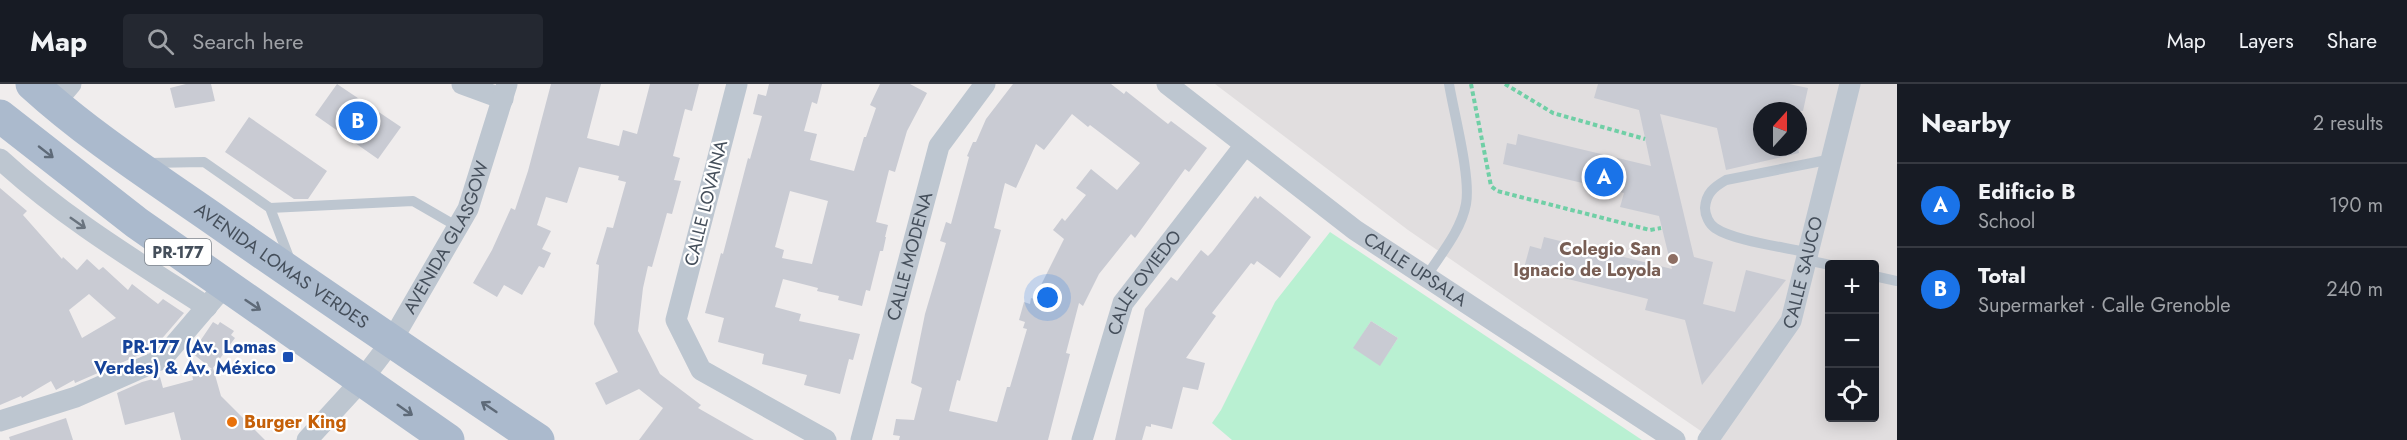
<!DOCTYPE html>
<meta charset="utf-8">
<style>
:root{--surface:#171b24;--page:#242831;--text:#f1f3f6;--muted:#9ea1a6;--line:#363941;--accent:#1a73e8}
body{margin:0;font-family:Jost,sans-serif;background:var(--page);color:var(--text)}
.controls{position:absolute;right:18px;bottom:18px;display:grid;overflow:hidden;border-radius:6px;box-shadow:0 3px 15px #0003}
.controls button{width:54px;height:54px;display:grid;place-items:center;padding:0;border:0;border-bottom:2px solid var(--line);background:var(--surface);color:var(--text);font:30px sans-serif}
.compass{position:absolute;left:1753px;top:18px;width:54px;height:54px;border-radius:50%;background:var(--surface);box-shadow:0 3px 15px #0003;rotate:21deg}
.you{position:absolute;left:1048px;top:214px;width:21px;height:21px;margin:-15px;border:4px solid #fff;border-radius:50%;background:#1a73e8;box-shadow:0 0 0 9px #1a73e833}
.badge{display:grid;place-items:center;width:39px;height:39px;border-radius:50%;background:var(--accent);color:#fff;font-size:20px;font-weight:700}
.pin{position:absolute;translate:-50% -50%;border:3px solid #fff;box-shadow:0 2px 6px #0006}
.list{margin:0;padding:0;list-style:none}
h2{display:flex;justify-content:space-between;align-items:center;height:78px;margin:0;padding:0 24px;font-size:26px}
h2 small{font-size:20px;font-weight:400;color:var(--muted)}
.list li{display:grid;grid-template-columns:39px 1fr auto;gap:18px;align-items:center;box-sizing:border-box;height:84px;padding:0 24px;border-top:2px solid var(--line)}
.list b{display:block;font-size:22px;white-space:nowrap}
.list p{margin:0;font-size:20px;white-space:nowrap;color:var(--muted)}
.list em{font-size:20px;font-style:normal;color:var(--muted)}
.icon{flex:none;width:33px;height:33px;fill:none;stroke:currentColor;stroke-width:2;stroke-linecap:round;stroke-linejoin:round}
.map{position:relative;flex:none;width:1897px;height:356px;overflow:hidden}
header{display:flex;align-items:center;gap:36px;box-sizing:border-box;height:84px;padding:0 30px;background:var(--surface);border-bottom:2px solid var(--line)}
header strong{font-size:28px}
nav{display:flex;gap:33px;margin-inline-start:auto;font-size:21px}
.search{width:420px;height:54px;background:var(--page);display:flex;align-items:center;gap:15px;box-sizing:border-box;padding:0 21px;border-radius:6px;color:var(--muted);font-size:22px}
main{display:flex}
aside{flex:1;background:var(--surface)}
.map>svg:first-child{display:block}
.education{fill:#e1dedf;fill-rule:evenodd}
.green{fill:#b9f0d2;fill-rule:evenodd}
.building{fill:#c9cbd3;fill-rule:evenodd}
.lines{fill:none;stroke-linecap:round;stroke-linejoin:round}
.path{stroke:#70cfa6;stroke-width:4;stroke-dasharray:4.5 3;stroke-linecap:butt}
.lane{stroke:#bdc6d0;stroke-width:10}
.street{stroke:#bdc6d0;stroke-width:21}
.primary{stroke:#abbacd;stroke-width:33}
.oneway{stroke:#5e6a78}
.oneway2{stroke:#69737e}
.education-dot{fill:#8d6e63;stroke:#fff;stroke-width:2}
.transit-dot{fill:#1a4fb4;stroke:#fff;stroke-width:2}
.food-dot{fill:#e8710a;stroke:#fff;stroke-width:2}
.labels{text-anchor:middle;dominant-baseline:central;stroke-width:4.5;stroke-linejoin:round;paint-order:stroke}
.shield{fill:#fff;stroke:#7d848c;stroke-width:1.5}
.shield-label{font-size:16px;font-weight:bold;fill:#454f5b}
.street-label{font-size:18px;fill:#454f5b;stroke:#fff}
.education-label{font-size:18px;font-weight:bold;fill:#785e54;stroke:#fff;text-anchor:end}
.transit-label{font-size:18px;font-weight:bold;fill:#164399;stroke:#fff;text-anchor:end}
.food-label{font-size:18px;font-weight:bold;fill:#c56008;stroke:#fff;text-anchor:start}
</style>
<header>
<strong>Map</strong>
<div class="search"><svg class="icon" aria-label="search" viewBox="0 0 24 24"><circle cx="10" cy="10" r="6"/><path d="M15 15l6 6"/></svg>Search here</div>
<nav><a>Map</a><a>Layers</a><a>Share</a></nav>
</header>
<main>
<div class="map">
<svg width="1897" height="356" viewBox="0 0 1897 356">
<rect width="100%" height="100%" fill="#f0eded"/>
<path class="education" d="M1215,0H1897V356H1714L1408,146ZM1762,27H1798V63H1762ZM1830,180H1874V334H1830Z"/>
<path class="green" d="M1330,148L1642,356H1232L1212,339L1221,326L1275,218ZM1371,237L1398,254L1380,281L1354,264Z"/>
<path class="building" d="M186,0H211L215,17L175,24L170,4Z
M337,0L401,43L378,75L315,31Z
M551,0H601L587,54L619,62L623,46L637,50L650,0H699L692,27L685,25L673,72L680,74L674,96L681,97L672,130L667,129L652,183L648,182L643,204L638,247L660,290L701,321L698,324L754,356H639L663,324L639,305L606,321L595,299L618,288L594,240L599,181L596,180L607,143L613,144L626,98L618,96L619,92L579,83L567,119L546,113L537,141L551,147L542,165L551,169L544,184L539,182L522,211L504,201L497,213L473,199L492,166L511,124L515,126L528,87Z
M769,0H822L817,20L812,18L804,47L817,50L810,76L854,87L864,53H866L876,24L870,21L880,0H910L927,9L907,47L895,88L889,86L876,138L888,141L885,153H886L883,167H880L870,207L866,206L862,222L838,216L839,212L817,207L818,204L783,195L775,223L801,230L799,237L860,250L853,276L849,275L840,310L804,301L807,291L762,280L764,270L718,258L724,234L705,229L721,169L723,170L748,74L750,75L762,32L753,30L758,10L766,12ZM790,107L828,117L812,180L782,174L784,166L775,163Z
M1013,0H1111L1124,10L1126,7L1168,40L1171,37L1207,64L1189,88L1185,85L1135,154L1131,150L1099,190L1083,222L1079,219L1066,269L1070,270L1048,356H899L900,352L893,351L896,335L914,336L922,304L911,299L925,230L946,159L940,157L946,138L951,140L969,73L967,72L973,58H976L986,35ZM1072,30L1088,43L1090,41L1140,79L1117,106L1091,85L1076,104L1086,111L1065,137L1062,134L1053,146L1064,155L1034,215L1031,214L1030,220L1024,218L1019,236L1025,238L1023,244L1027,245L1010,303H1007L997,338L949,327L957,296L960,297L1001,146L994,144L1005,99L1016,104L1036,60L1044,66Z
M1598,0H1789L1808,4L1803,27H1762V63H1798L1799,69L1726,86L1717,44L1660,30L1694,173L1713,178L1703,220L1735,228L1746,186L1786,196L1702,301L1685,236L1645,226L1648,215L1524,184L1530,162L1541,165L1544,153L1672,185L1659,132L1620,123L1624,109L1503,80L1507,59L1516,61L1518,50L1651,82L1639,26L1594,14Z
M249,33L327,87L308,115H294L225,68Z
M0,104L27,127L23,131L62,175L63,173L77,186L87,175L99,186L103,183L128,206L132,200L158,220L163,215L184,229L153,265L75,299L74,296L56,306L51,297L22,314L21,312L0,321ZM89,210L116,234L82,254L69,226Z
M1255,112L1258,115L1260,112L1311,153L1280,194L1257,177L1254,181L1251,179L1212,229L1216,232L1186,274L1205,279L1198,306L1183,303L1172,345L1151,340V343L1146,342L1142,356H1115L1145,225L1171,193L1177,197L1201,166L1208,172L1212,168Z
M1371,237L1398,254L1380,282L1353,264Z
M213,238L218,241L220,238L234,247L231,251L235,254L213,284L221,312L265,356H181L174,328L125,341L117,309L142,298L160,293L163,304L193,296L192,290L212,285L192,269Z
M66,334L73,356H10L9,353Z"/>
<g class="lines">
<path class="path" d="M1471,0L1491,102L1497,107L1650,146L1661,144
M1505,0L1553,29L1645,55"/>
<path class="lane" d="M149,79L204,78L270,124L290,176
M270,124L413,117L458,143
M1809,169C1785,163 1734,157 1715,144C1709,140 1705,131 1705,124C1706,109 1714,103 1726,96L1832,75
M1807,176L1830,181
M1874,192L1897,197
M1426,193C1440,171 1461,147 1466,120C1471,93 1454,30 1449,0"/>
<g class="street">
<path d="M462,0L503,15"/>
<path d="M737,0L676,236L701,286L826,356"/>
<path id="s1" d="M1167,0L1355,146L1675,356"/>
<path d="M54,20L71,0"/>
<path d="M0,75C63,133 136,177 207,223"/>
<path d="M0,337L76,313L162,275L215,213L227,203"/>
<path id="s2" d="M307,356L362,296L391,258L468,125L507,0"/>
<path id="s3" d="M861,356L939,62L985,0"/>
<path id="s4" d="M1082,356L1123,219L1245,61"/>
<path id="s5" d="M1708,356L1791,237L1850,0"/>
</g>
<g class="primary">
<path id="s6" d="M32,0C89,52 155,94 218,138C324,212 431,284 538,356"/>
<path d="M0,32L137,139L448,356"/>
</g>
</g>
<defs><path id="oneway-shaft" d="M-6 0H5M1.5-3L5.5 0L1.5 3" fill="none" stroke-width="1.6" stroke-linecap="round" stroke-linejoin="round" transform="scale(1.5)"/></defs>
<g class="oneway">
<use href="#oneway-shaft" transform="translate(46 68) rotate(38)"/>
<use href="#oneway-shaft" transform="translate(253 221) rotate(34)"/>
<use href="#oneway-shaft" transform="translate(489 323) rotate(-146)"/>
<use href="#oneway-shaft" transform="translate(405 326) rotate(35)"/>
</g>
<use class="oneway2" href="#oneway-shaft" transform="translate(78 139) rotate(35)"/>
<circle class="education-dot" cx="1673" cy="175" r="6"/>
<rect class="transit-dot" x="282" y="267" width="12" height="12" rx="3"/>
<circle class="food-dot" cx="232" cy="338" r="6"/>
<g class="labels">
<rect class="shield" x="145" y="155" width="66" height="26" rx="4.5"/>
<g class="shield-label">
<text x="178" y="168">PR-177</text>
</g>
<g class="street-label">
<text transform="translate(706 119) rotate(-76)">CALLE LOVAINA</text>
<text stroke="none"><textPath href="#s2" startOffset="248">AVENIDA GLASGOW</textPath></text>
<text stroke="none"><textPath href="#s3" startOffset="190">CALLE MODENA</textPath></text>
<text stroke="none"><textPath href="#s6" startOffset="309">AVENIDA LOMAS VERDES</textPath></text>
<text stroke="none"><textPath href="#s1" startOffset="310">CALLE UPSALA</textPath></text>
<text stroke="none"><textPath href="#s5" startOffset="195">CALLE SAUCO</textPath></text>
<text stroke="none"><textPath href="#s4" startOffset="171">CALLE OVIEDO</textPath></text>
</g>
<g class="education-label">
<text x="1661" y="165">Colegio San<tspan x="1661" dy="21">Ignacio de Loyola</tspan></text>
</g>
<g class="transit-label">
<text x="276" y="263">PR-177 (Av. Lomas<tspan x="276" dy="21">Verdes) &amp; Av. México</tspan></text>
</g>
<g class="food-label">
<text x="244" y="338">Burger King</text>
</g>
</g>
</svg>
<div class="controls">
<button>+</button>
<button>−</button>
<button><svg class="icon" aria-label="locate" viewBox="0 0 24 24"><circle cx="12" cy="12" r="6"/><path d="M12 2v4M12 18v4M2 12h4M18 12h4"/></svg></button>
</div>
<svg class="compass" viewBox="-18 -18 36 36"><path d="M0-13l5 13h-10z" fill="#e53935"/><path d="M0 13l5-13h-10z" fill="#9ea1a6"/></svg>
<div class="you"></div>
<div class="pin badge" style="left:1604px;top:93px">A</div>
<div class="pin badge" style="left:358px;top:37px">B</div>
</div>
<aside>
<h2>Nearby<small>2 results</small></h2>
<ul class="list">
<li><span class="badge">A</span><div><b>Edificio B</b><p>School</p></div><em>190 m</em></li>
<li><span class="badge">B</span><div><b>Total</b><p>Supermarket · Calle Grenoble</p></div><em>240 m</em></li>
</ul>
</aside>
</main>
